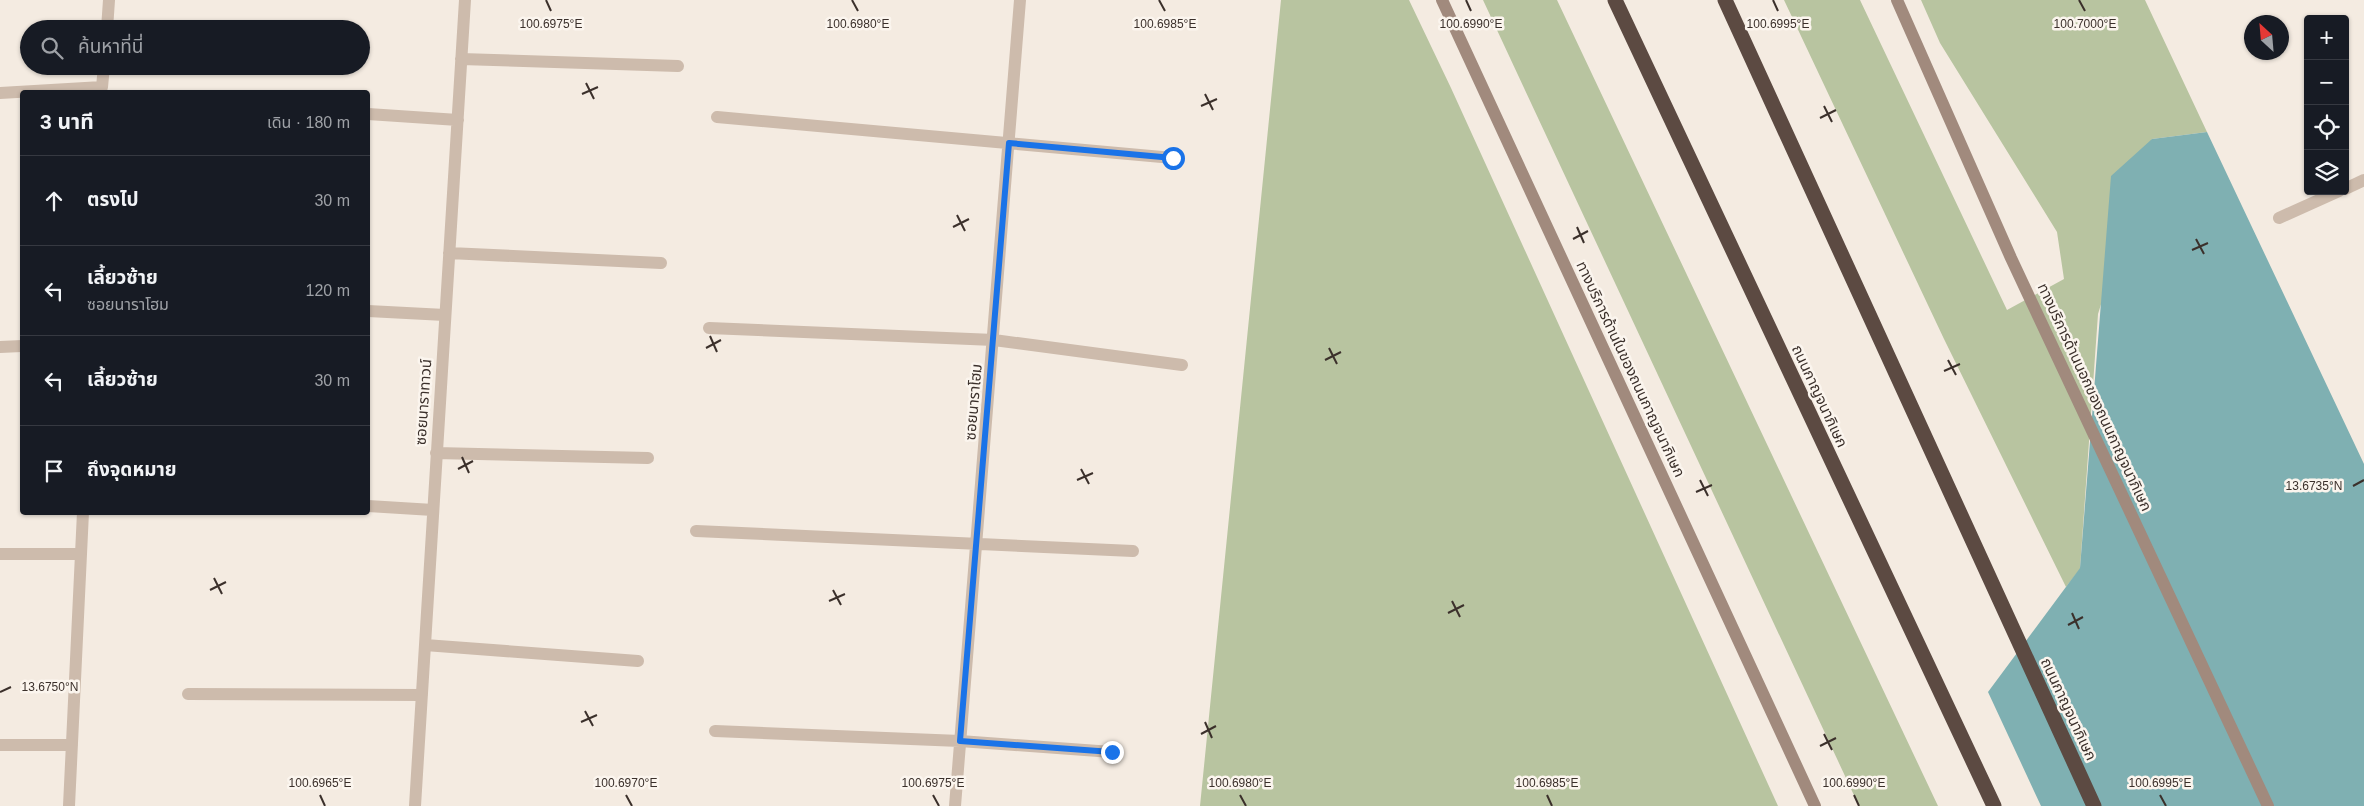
<!DOCTYPE html>
<html lang="th">
<meta charset="utf-8">
<style>
:root{--surface:#171b24;--page:#20242c;--text:#f1f3f6;--muted:#9ea1a6;--line:#363941}
body{margin:0;font-family:Arial,"Noto Sans Thai",sans-serif;background:var(--page);color:var(--text)}
.controls{position:absolute;right:15px;top:15px;display:grid;overflow:hidden;border-radius:5px;box-shadow:0 1px 4px #0004}
.controls button{width:45px;height:45px;display:grid;place-items:center;padding:0;border:0;border-bottom:1px solid var(--line);background:var(--surface);color:var(--text);font:25px sans-serif}
.compass{position:absolute;left:2244px;top:15px;width:45px;height:45px;border-radius:50%;background:var(--surface);box-shadow:0 1px 4px #0004;rotate:334deg}
.stop{position:absolute;width:15px;height:15px;margin:-11px;border:4px solid #1a73e8;border-radius:50%;background:#fff}
.stop.end{background:#1a73e8;border-color:#fff;box-shadow:0 1px 5px #0008}
.list{margin:0;padding:0;list-style:none}
h2{display:flex;justify-content:space-between;align-items:center;height:65px;margin:0;padding:0 20px;font-size:21px}
h2 small{font-size:16px;font-weight:400;color:var(--muted)}
.list li{display:grid;grid-template-columns:32px 1fr auto;gap:15px;align-items:center;box-sizing:border-box;height:90px;padding:0 20px;border-top:1px solid var(--line)}
.list b{display:block;font-size:19px;white-space:nowrap}
.list p{margin:0;font-size:16px;white-space:nowrap;color:var(--muted)}
.list em{font-size:16px;font-style:normal;color:var(--muted)}
.icon{flex:none;width:28px;height:28px;fill:none;stroke:currentColor;stroke-width:2;stroke-linecap:round;stroke-linejoin:round}
.map{position:relative;flex:none;width:2364px;height:806px;overflow:hidden}
.search{position:absolute;background:var(--surface);box-shadow:0 1px 4px #0004;left:20px;top:20px;width:350px;height:55px;display:flex;align-items:center;gap:12px;box-sizing:border-box;padding:0 18px;border-radius:28px;color:var(--muted);font-size:19px}
.panel{position:absolute;background:var(--surface);box-shadow:0 1px 4px #0004;left:20px;top:90px;width:350px;height:425px;border-radius:5px}
.map>svg:first-child{display:block}
.green{fill:#b8c4a0}
.water{fill:#7fb0b2}
.lines{fill:none;stroke-linecap:round;stroke-linejoin:round}
.minor{stroke:#cdbbac;stroke-width:12}
.secondary{stroke:#a18a7d;stroke-width:12}
.motorway{stroke:#5c4a42;stroke-width:15}
.route{stroke:#1a73e8;stroke-width:6}
.ticks{fill:none;stroke:#3b302b;stroke-width:2}
.labels{text-anchor:middle;dominant-baseline:central;stroke-width:5;stroke-linejoin:round;paint-order:stroke}
.street-label{font-size:15px;fill:#3b302b;stroke:#fbf5ee}
.ticks-label{font-size:12px;text-anchor:middle;fill:#3b302b;stroke:#fbf5ee;stroke-width:5;stroke-linejoin:round;paint-order:stroke}
</style>
<div class="map">
<svg width="2364" height="806" viewBox="0 0 2364 806">
<rect width="100%" height="100%" fill="#f4ebe1"/>
<path class="green" d="M1281,0H1409L1451,88L1778,806H1200Z
M1483,0H1557L1938,806H1859Z
M1784,0H1860L2007,310L2064,279L2057,232L1940,43L1921,0H2145L2207,132L2152,139L2098,314L2080,569L2066,587L1944,339Z"/>
<path class="water" d="M2207,132L2364,464V806H2041L1988,692L2080,568L2111,176L2152,139Z"/>
<g class="lines">
<path class="minor" d="M107,29L109,0
M461,59L678,66
M0,93L102,87L104,66
M368,114L458,120
M717,117L1173,158
M2345,189L2364,180
M2279,218L2339,191
M449,253L661,263
M368,311L445,315
M709,328L994,340L1182,365
M0,347L22,346
M436,453L648,458
M368,506L433,510
M696,531L1133,551
M0,554H81
M425,645L638,661
M188,694L422,695
M715,731L960,741L1112,752
M0,745H72
M69,806L83,512
M415,806L465,0
M955,806L1020,0"/>
<path class="secondary" d="M1442,0L1815,806
M1897,0L2011,258L2268,806"/>
<path class="motorway" d="M1615,0L1994,806
M1725,0L2094,806"/>
</g>
<g class="lines">
<path class="route" d="M1112,752L960,741L1009,143L1173,158"/>
</g>
<path class="ticks" d="M546,0L551,11M852,0L858,11M1159,0L1165,11M1466,0L1471,11M1773,0L1778,11M2079,0L2085,11M586,83L594,99M582,94L598,87M1205,94L1213,110M1201,106L1217,99M1824,106L1832,122M1820,118L1836,110M957,215L965,231M953,227L969,219M1577,227L1584,243M1573,239L1588,231M2196,239L2204,254M2192,250L2208,243M710,336L717,352M706,348L721,340M1329,348L1337,364M1325,360L1341,352M1948,360L1956,375M1944,371L1960,364M462,457L469,473M458,469L473,461M1081,469L1089,484M1077,480L1093,473M1700,480L1708,496M2353,486L2364,480M1696,492L1712,485M214,578L222,594M210,590L226,582M833,590L841,605M829,601L845,594M1452,601L1460,617M1448,613L1464,605M2072,613L2079,629M2068,625L2083,617M0,692L11,687M585,711L593,726M581,722L597,715M1205,722L1212,738M1201,734L1216,726M1824,734L1832,750M1820,746L1836,738M320,795L325,806M626,795L632,806M933,795L939,806M1240,795L1246,806M1547,795L1552,806M1854,795L1859,806M2160,795L2166,806"/>
<g class="labels">
<g class="street-label">
<text transform="translate(1631 369) rotate(65)">ทางบริการด้านในของถนนกาญจนาภิเษก</text>
<text transform="translate(1820 396) rotate(65)">ถนนกาญจนาภิเษก</text>
<text transform="translate(2095 397) rotate(65)">ทางบริการด้านนอกของถนนกาญจนาภิเษก</text>
<text transform="translate(423 402) rotate(-86)">ซอยนาราทาวน์</text>
<text transform="translate(973 402) rotate(-85)">ซอยนาราโฮม</text>
<text transform="translate(2069 709) rotate(65)">ถนนกาญจนาภิเษก</text>
</g>
</g>
<g class="ticks-label">
<text x="551" y="28">100.6975°E</text>
<text x="858" y="28">100.6980°E</text>
<text x="1165" y="28">100.6985°E</text>
<text x="1471" y="28">100.6990°E</text>
<text x="2085" y="28">100.7000°E</text>
<text x="1778" y="28">100.6995°E</text>
<text x="2314" y="490">13.6735°N</text>
<text x="50" y="691">13.6750°N</text>
<text x="320" y="787">100.6965°E</text>
<text x="626" y="787">100.6970°E</text>
<text x="933" y="787">100.6975°E</text>
<text x="1240" y="787">100.6980°E</text>
<text x="1547" y="787">100.6985°E</text>
<text x="1854" y="787">100.6990°E</text>
<text x="2160" y="787">100.6995°E</text>
</g>
</svg>
<div class="controls">
<button>+</button>
<button>−</button>
<button><svg class="icon" aria-label="locate" viewBox="0 0 24 24"><circle cx="12" cy="12" r="6"/><path d="M12 2v4M12 18v4M2 12h4M18 12h4"/></svg></button>
<button><svg class="icon" aria-label="layers" viewBox="0 0 24 24"><path d="M12 4l9 5-9 5-9-5zM3 14l9 5 9-5"/></svg></button>
</div>
<svg class="compass" viewBox="-18 -18 36 36"><path d="M0-13l5 13h-10z" fill="#e53935"/><path d="M0 13l5-13h-10z" fill="#9ea1a6"/></svg>
<div class="stop" style="left:1173px;top:158px"></div>
<div class="stop end" style="left:1112px;top:752px"></div>
<div class="search"><svg class="icon" aria-label="search" viewBox="0 0 24 24"><circle cx="10" cy="10" r="6"/><path d="M15 15l6 6"/></svg>ค้นหาที่นี่</div>
<section class="panel">
<h2>3 นาที<small>เดิน · 180 m</small></h2>
<ul class="list">
<li><svg class="icon" aria-label="ahead" viewBox="0 0 24 24"><path d="M12 20V5M6 11l6-6 6 6"/></svg><div><b>ตรงไป</b></div><em>30 m</em></li>
<li><svg class="icon" aria-label="left" viewBox="0 0 24 24"><path d="M17 20v-9H6M10 6l-5 5 5 5"/></svg><div><b>เลี้ยวซ้าย</b><p>ซอยนาราโฮม</p></div><em>120 m</em></li>
<li><svg class="icon" aria-label="left" viewBox="0 0 24 24"><path d="M17 20v-9H6M10 6l-5 5 5 5"/></svg><div><b>เลี้ยวซ้าย</b></div><em>30 m</em></li>
<li><svg class="icon" aria-label="arrive" viewBox="0 0 24 24"><path d="M6 21V4h12l-3 4 3 4H6"/></svg><div><b>ถึงจุดหมาย</b></div></li>
</ul>
</section>
</div>
